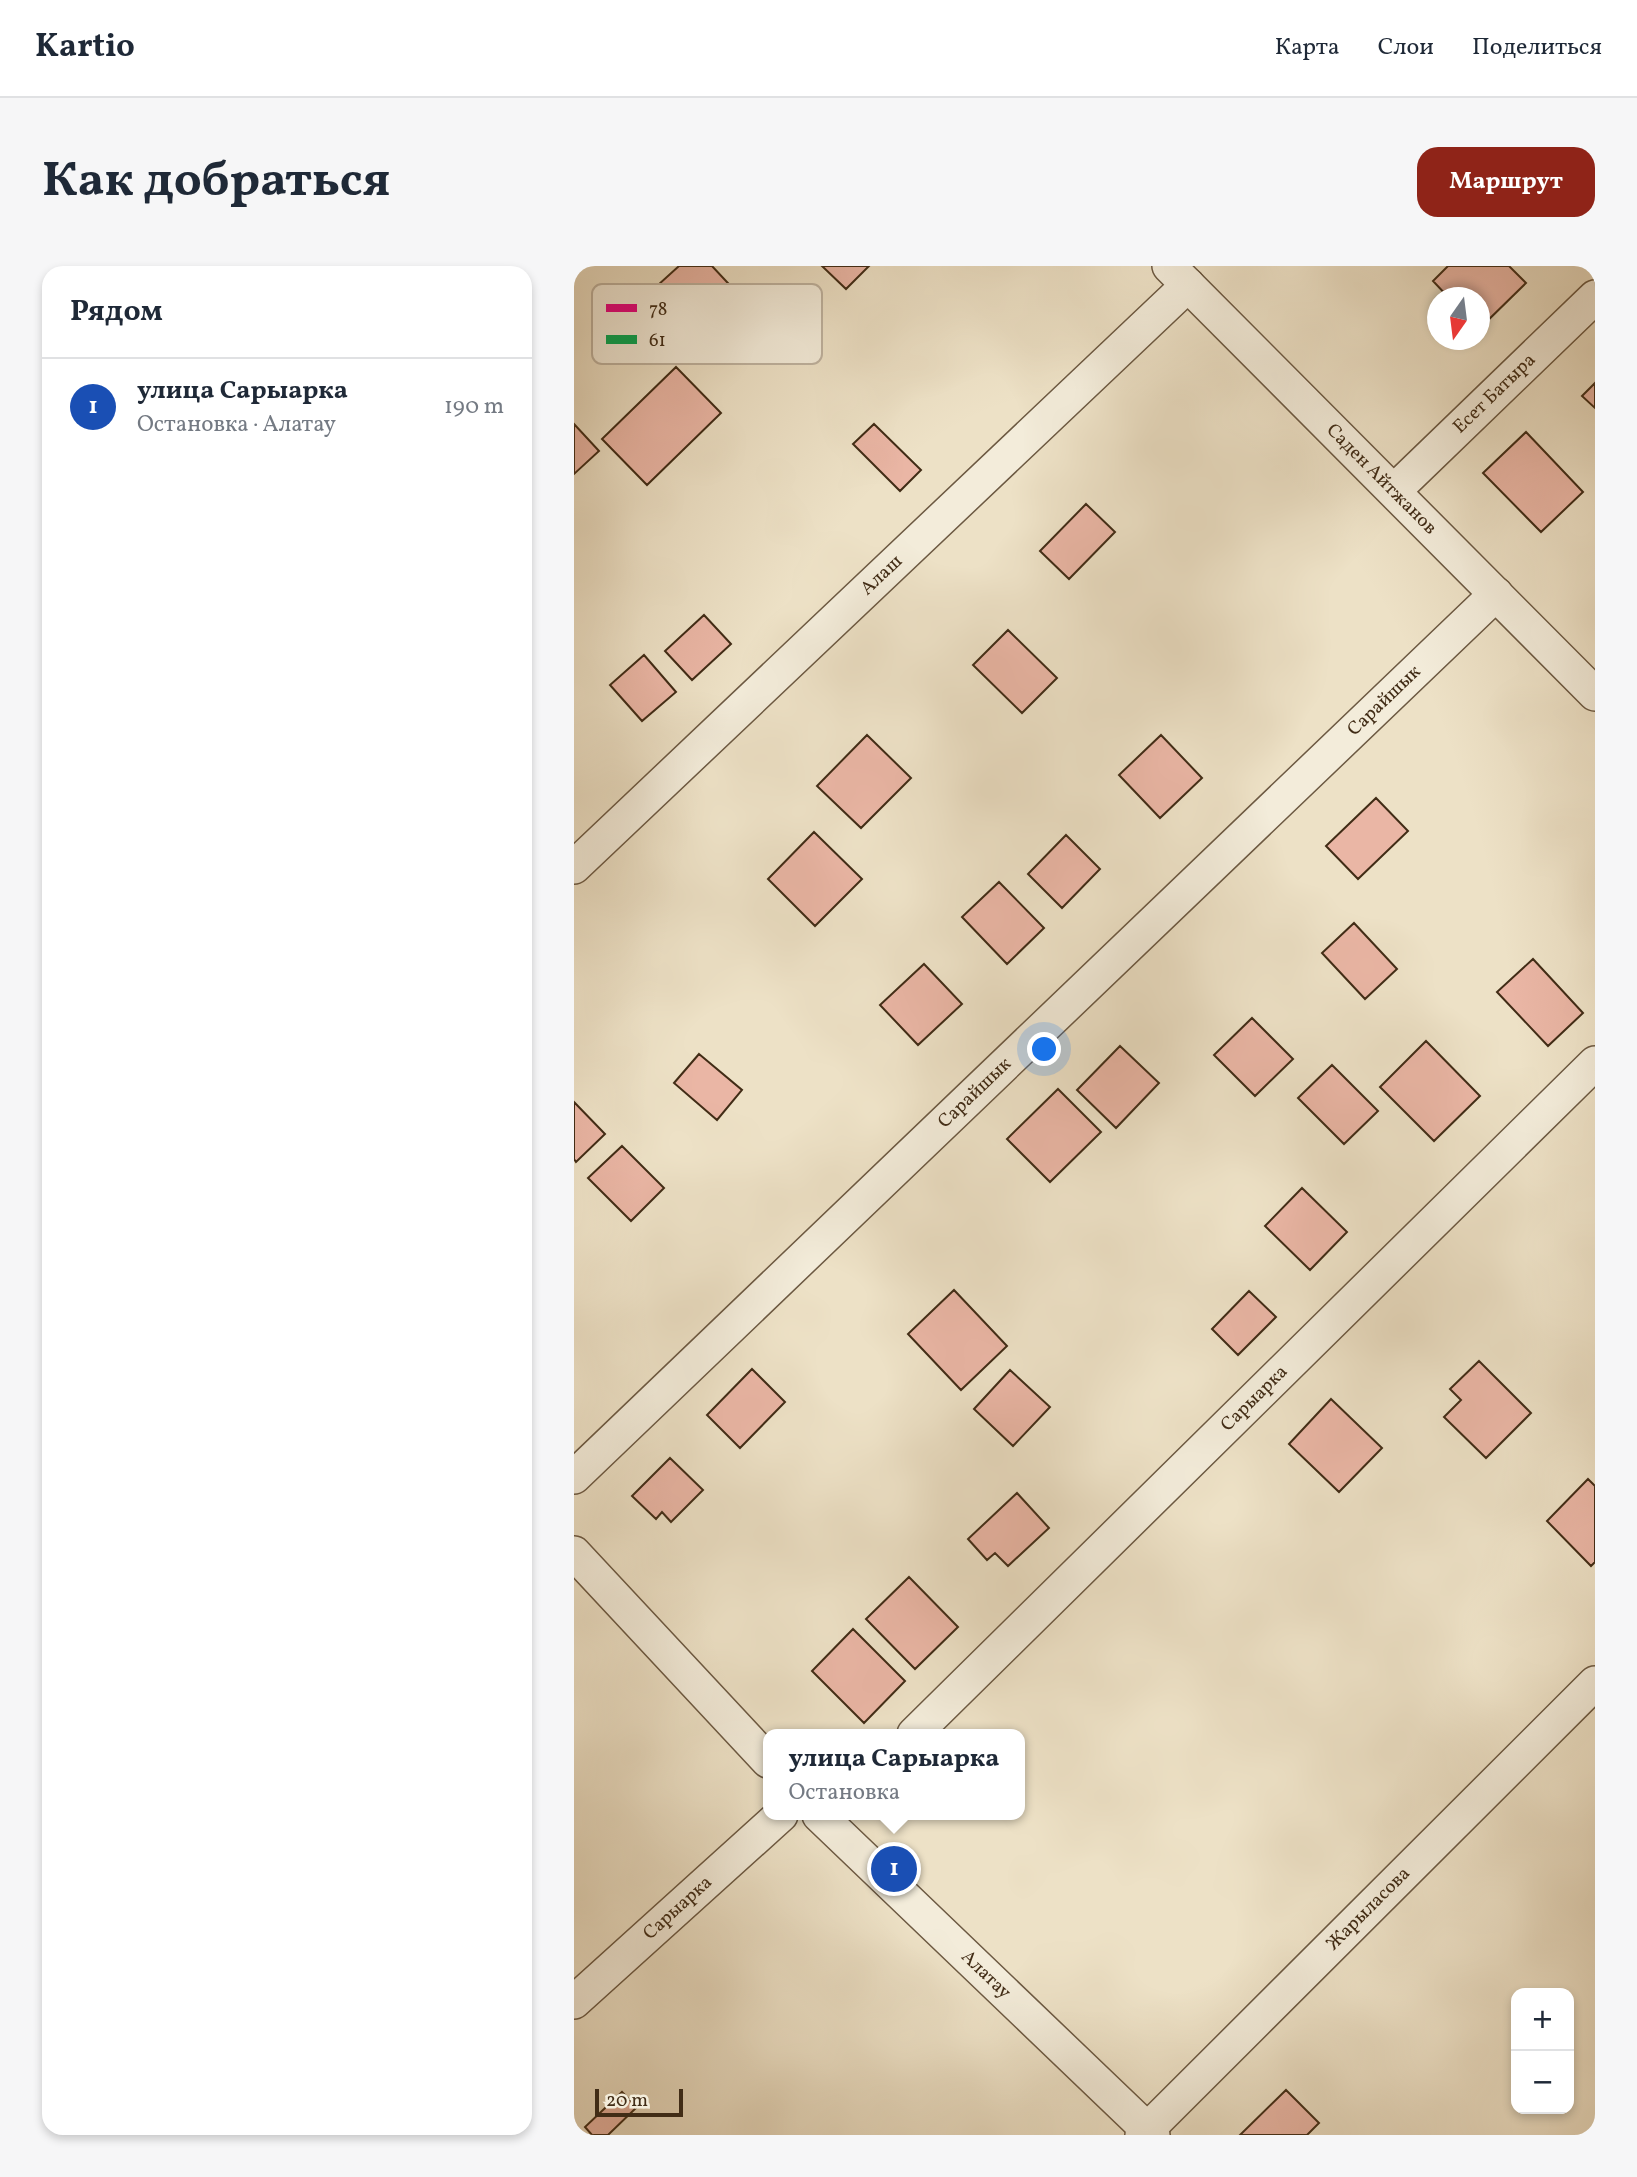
<!DOCTYPE html>
<html lang="ru">
<meta charset="utf-8">
<style>
:root{--surface:#fff;--page:#f6f6f7;--text:#1f2937;--muted:#747a83;--line:#e0e1e3;--accent:#8f2418}
body{margin:0;font-family:Vollkorn,serif;background:var(--page);color:var(--text)}
.controls{position:absolute;right:21px;bottom:21px;display:grid;overflow:hidden;border-radius:14px;box-shadow:0 4px 10px #0003}
.controls button{width:63px;height:63px;display:grid;place-items:center;padding:0;border:0;border-bottom:2px solid var(--line);background:var(--surface);color:var(--text);font:35px sans-serif}
.compass{position:absolute;left:853px;top:21px;width:63px;height:63px;border-radius:50%;background:var(--surface);box-shadow:0 4px 10px #0003;rotate:194deg}
.scale{position:absolute;left:21px;bottom:18px;width:88px;box-sizing:border-box;padding-left:7px;border:4px solid #412c16;border-top:0;font-size:19px;line-height:24px;white-space:nowrap;color:#412c16;-webkit-text-stroke:5px #f3ecda;paint-order:stroke}
.you{position:absolute;left:471px;top:784px;width:24px;height:24px;margin:-18px;border:5px solid #fff;border-radius:50%;background:#1a73e8;box-shadow:0 0 0 10px #1a73e833}
.badge{display:grid;place-items:center;width:46px;height:46px;border-radius:50%;background:var(--accent);color:#fff;font-size:23px;font-weight:700}
.pin{position:absolute;translate:-50% -50%;border:4px solid #fff;box-shadow:0 2px 7px #0006}
.popup{position:absolute;left:189px;top:1463px;width:262px;height:91px;box-sizing:border-box;display:grid;place-content:center;border-radius:14px;background:var(--surface);filter:drop-shadow(0 2px 5px #0005);font-size:23px;white-space:nowrap;color:var(--muted)}
.popup b{font-size:26px;color:var(--text)}
.popup::after{content:'';position:absolute;left:50%;top:100%;margin-left:-14px;border:14px solid transparent;border-top-color:var(--surface)}
.list{margin:0;padding:0;list-style:none}
h2{display:flex;justify-content:space-between;align-items:center;height:91px;margin:0;padding:0 28px;font-size:30px}
h2 small{font-size:23px;font-weight:400;color:var(--muted)}
.list li{display:grid;grid-template-columns:46px 1fr auto;gap:21px;align-items:center;box-sizing:border-box;height:98px;padding:0 28px;border-top:2px solid var(--line)}
.list b{display:block;font-size:26px;white-space:nowrap}
.list p{margin:0;font-size:23px;white-space:nowrap;color:var(--muted)}
.list em{font-size:23px;font-style:normal;color:var(--muted)}
.map{position:relative;flex:none;width:1021px;height:1869px;overflow:hidden;border-radius:21px}
header{display:flex;align-items:center;gap:42px;box-sizing:border-box;height:98px;padding:0 35px;background:var(--surface);border-bottom:2px solid var(--line)}
header strong{font-size:33px}
nav{display:flex;gap:38px;margin-inline-start:auto;font-size:24px}
.intro{display:flex;align-items:center;justify-content:space-between;box-sizing:border-box;height:168px;padding:0 42px}
h1{margin:0;font-size:49px}
.button{padding:18px 32px;border-radius:21px;background:var(--accent);color:#fff;font-size:24px;font-weight:700}
main{display:flex;gap:42px;padding:0 42px}
aside{flex:1;background:var(--surface);border-radius:21px;box-shadow:0 4px 10px #0003}
.map>svg:first-child{display:block}
.building{fill:#eab6a5;stroke:#412c16;stroke-width:2}
.lines{fill:none;stroke-linecap:round;stroke-linejoin:round}
.street-casing{stroke:#6c5942;stroke-width:36}
.street{stroke:#f3ecda;stroke-width:33}
.labels{text-anchor:middle;dominant-baseline:central;stroke-width:5;stroke-linejoin:round;paint-order:stroke}
.street-label{font-size:19px;fill:#412c16;stroke:#f3ecda}
.key{fill:#f3ecda;stroke:#beb29f;stroke-width:2}
.key-label{font-size:19px;fill:#412c16}
</style>
<header>
<strong>Kartio</strong>
<nav><a>Карта</a><a>Слои</a><a>Поделиться</a></nav>
</header>
<div class="intro"><h1>Как добраться</h1><a class="button">Маршрут</a></div>
<main>
<aside>
<h2>Рядом<small></small></h2>
<ul class="list">
<li><span class="badge" style="background:#1a4fb4">1</span><div><b>улица Сарыарка</b><p>Остановка · Алатау</p></div><em>190 m</em></li>
</ul>
</aside>
<div class="map">
<svg width="1021" height="1869" viewBox="0 0 1021 1869">
<rect width="100%" height="100%" fill="#ede1c6"/>
<filter id="stains"><feTurbulence type="fractalNoise" baseFrequency=".00286" numOctaves="4"/><feColorMatrix values="0 0 0 0 .2 0 0 0 0 .09 0 0 0 0 .02 0 0 0 .5 -.17"/></filter>
<radialGradient id="worn" r=".72"><stop offset=".6" stop-color="#630" stop-opacity="0"/><stop offset="1" stop-color="#630" stop-opacity=".3"/></radialGradient>
<path class="building" d="M105,0H138L166,30L128,66L84,19Z
M248,0H295L272,23Z
M874,0H935L952,17L906,62V32H875L859,15Z
M102,101L147,147L73,219L28,173Z
M1021,117V142L1008,130Z
M0,158L25,185L0,208Z
M300,158L347,204L326,225L279,178Z
M952,166L1009,226L967,266L909,207Z
M512,238L541,266L495,313L466,285Z
M130,349L157,378L118,414L91,385Z
M434,364L483,412L448,447L399,399Z
M70,389L102,426L68,455L36,419Z
M293,469L337,512L287,562L243,520Z
M587,469L628,512L586,552L545,509Z
M802,532L834,565L784,613L752,580Z
M240,566L288,613L241,660L194,613Z
M492,569L526,603L488,642L454,608Z
M425,616L470,662L433,698L388,651Z
M780,657L823,703L791,733L748,687Z
M959,693L1009,747L974,780L923,726Z
M350,698L388,738L344,779L306,739Z
M678,752L719,793L681,830L640,789Z
M852,775L906,830L860,875L806,821Z
M546,780L585,817L542,862L503,824Z
M125,788L168,824L143,854L100,817Z
M758,799L804,845L770,878L724,832Z
M484,823L527,866L476,916L433,873Z
M0,836L31,868L2,896L0,893Z
M48,880L90,922L57,955L14,912Z
M728,922L773,966L736,1004L691,960Z
M380,1024L433,1080L387,1124L334,1068Z
M675,1025L702,1051L664,1089L638,1063Z
M905,1095L957,1147L912,1192L870,1151L887,1134L876,1123Z
M178,1103L211,1136L166,1182L133,1149Z
M436,1104L476,1141L439,1180L400,1143Z
M757,1133L808,1182L765,1226L715,1178Z
M96,1192L129,1224L97,1256L88,1246L82,1253L58,1230Z
M1014,1213L1021,1220V1296L1017,1300L973,1255Z
M443,1227L475,1262L434,1300L421,1287L413,1294L394,1273Z
M335,1311L384,1361L341,1403L292,1353Z
M279,1363L331,1415L290,1457L238,1405Z
M712,1824L745,1857L733,1869H666Z
M48,1826L63,1841L34,1869H18L11,1861Z"/>
<g class="lines">
<g class="street-casing">
<g id="street">
<path id="s1" d="M595,0L1021,428"/>
<path id="s2" d="M820,225L1021,31"/>
<path id="s3" d="M0,601L614,19"/>
<path id="s4" d="M0,1211L922,328"/>
<path d="M0,1287L194,1495"/>
<path id="s5" d="M340,1468L1021,797"/>
<path id="s6" d="M245,1549L579,1869"/>
<path id="s7" d="M0,1736L207,1549"/>
<path id="s8" d="M568,1869L1021,1417"/>
</g>
</g>
<use href="#street" class="street"/>
</g>
<g class="labels">
<g class="street-label">
<text stroke="none"><textPath href="#s2" startOffset="140">Есет Батыра</textPath></text>
<text stroke="none"><textPath href="#s1" startOffset="301">Саден Айтжанов</textPath></text>
<text stroke="none"><textPath href="#s3" startOffset="424">Алаш</textPath></text>
<text stroke="none"><textPath href="#s4" startOffset="1122">Сарайшык</textPath></text>
<text stroke="none"><textPath href="#s4" startOffset="555">Сарайшык</textPath></text>
<text stroke="none"><textPath href="#s5" startOffset="478">Сарыарка</textPath></text>
<text stroke="none"><textPath href="#s7" startOffset="140">Сарыарка</textPath></text>
<text stroke="none"><textPath href="#s8" startOffset="320">Жарыласова</textPath></text>
<text stroke="none"><textPath href="#s6" startOffset="231">Алатау</textPath></text>
</g>
</g>
<rect x="18" y="18" width="230" height="80" rx="10" class="key"/>
<rect x="32" y="38" width="31" height="8" fill="#e5007d"/>
<rect x="32" y="69" width="31" height="9" fill="#00a651"/>
<g class="key-label">
<text x="75" y="49">78</text>
<text x="75" y="80">61</text>
</g>
<rect width="100%" height="100%" filter="url(#stains)"/>
<rect width="100%" height="100%" fill="url(#worn)"/>
</svg>
<div class="controls">
<button>+</button>
<button>−</button>
</div>
<svg class="compass" viewBox="-18 -18 36 36"><path d="M0-13l5 13h-10z" fill="#e53935"/><path d="M0 13l5-13h-10z" fill="#747a83"/></svg>
<div class="scale">20 m</div>
<div class="you"></div>
<div class="pin badge" style="left:320px;top:1603px;background:#1a4fb4">1</div>
<div class="popup"><b>улица Сарыарка</b>Остановка</div>
</div>
</main>
